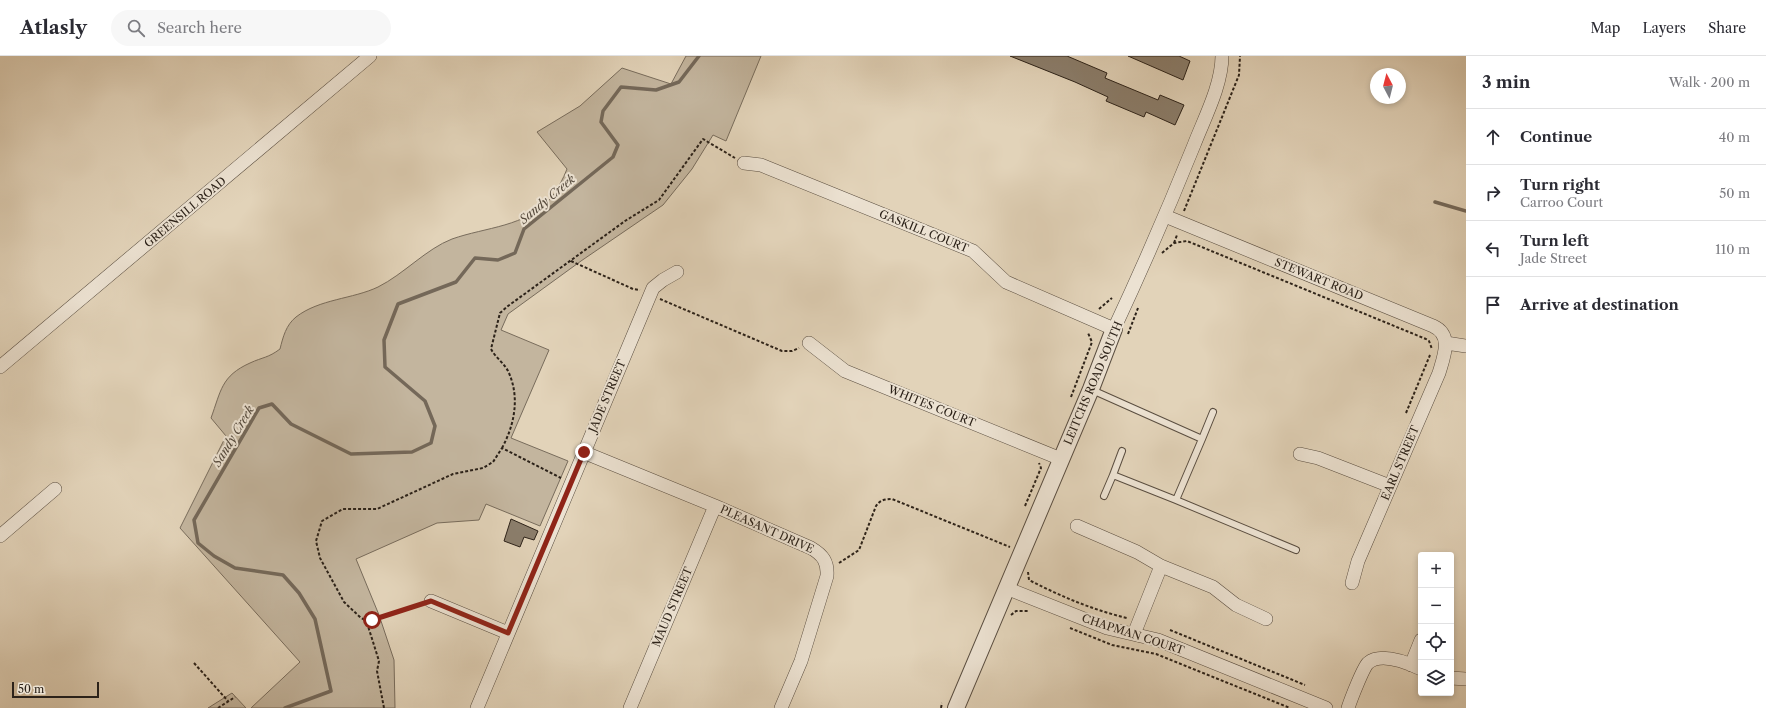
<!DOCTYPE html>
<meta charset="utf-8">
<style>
:root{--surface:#fff;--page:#f7f7f7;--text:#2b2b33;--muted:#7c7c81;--line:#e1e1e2}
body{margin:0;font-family:"Libre Caslon Text",serif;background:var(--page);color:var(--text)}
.controls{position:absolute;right:12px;bottom:12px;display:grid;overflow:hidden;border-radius:4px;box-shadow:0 2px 6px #0003}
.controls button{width:36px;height:36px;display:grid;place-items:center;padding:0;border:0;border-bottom:1px solid var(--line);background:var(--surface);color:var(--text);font:20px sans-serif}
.compass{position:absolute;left:1370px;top:12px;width:36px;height:36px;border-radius:50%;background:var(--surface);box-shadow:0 2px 6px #0003;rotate:353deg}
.scale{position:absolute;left:12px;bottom:10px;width:87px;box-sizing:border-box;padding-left:4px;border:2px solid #2c2219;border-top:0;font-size:11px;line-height:14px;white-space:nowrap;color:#2c2219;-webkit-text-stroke:3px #ece2d2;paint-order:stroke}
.stop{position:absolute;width:12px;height:12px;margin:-9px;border:3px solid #8f2418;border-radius:50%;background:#fff}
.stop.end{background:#8f2418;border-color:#fff;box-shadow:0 1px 4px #0008}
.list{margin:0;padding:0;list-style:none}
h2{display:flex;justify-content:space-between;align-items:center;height:52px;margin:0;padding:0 16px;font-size:17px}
h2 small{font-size:13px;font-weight:400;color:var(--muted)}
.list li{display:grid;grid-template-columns:26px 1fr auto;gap:12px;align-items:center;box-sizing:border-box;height:56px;padding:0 16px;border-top:1px solid var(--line)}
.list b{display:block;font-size:15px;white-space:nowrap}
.list p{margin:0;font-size:13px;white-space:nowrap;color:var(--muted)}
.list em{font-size:13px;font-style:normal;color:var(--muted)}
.icon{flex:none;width:22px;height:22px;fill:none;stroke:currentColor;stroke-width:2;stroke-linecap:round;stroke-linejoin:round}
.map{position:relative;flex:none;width:1466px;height:652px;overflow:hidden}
header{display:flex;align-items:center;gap:24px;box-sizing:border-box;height:56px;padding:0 20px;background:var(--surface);border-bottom:1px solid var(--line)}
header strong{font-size:19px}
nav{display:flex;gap:22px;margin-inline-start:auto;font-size:14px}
.search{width:280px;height:36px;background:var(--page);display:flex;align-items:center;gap:10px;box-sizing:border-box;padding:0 14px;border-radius:22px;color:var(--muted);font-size:15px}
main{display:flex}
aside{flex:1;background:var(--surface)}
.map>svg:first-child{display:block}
.green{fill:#c3b59e;stroke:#786c5c}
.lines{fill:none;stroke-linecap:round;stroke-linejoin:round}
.stream{stroke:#746859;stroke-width:3.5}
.building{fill:#8b7e6c;stroke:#2c2219}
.service-casing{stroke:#5a4e41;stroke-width:8}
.minor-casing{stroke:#5a4e41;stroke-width:14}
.tertiary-casing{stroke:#5a4e41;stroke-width:18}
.path{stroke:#2c2219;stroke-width:2;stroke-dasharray:3 2;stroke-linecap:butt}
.service{stroke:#ece2d2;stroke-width:6}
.minor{stroke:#ece2d2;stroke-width:13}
.tertiary{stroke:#ece2d2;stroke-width:16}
.route{stroke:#8f2418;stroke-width:5}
.labels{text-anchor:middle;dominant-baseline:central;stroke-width:4;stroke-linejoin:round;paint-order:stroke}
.street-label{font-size:11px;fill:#2c2219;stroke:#ece2d2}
.water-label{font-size:12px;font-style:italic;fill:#564b3e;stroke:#ece2d2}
</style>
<header>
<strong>Atlasly</strong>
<div class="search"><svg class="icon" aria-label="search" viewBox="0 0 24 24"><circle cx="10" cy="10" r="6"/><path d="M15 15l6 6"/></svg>Search here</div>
<nav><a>Map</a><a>Layers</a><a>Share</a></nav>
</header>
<main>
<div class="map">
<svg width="1466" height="652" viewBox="0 0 1466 652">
<rect width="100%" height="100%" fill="#e2d3b9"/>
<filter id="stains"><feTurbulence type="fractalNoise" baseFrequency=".005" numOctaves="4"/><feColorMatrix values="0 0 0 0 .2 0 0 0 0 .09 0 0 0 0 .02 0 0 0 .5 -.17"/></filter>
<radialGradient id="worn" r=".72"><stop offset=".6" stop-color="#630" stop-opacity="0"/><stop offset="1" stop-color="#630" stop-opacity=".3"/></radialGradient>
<path class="green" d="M686,0H761L726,85L713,79L692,113L663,149L581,205L508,258L501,274L549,294L511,382L568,405L540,470L486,448L479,464L437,467L356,503L379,559L394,604L395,652H251L300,606L180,472L226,380L211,362C221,335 221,320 250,307C263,301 268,302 280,293C283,281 286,269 296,261C319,243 353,243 378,231C404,218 426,193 452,183C486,171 526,171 551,142C558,133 563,123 567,113L537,76L580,50L622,12L671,28Z
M232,637L246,652H208Z"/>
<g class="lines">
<path class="stream" d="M1435,146L1466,155
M285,652L331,635L315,563L299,537L283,519L235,512L214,500L198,487L194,464L259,352L272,348L291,368L351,398L412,396L431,387L435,370L425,345L385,311L384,284L398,248L456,226L475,202L498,204L515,197L524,173L613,101L618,89L601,66L603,55L621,31L656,34L679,26L699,0"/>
</g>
<path class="building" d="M1010,0H1067L1107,17L1105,22L1158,44L1160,39L1184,49L1175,69L1146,56L1144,61L1106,45L1108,41L1075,26Z
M1128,0H1179L1190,5L1183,24Z
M511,463L538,475L534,484L524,481L520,491L504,485Z"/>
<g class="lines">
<g class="service-casing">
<path id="service" d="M1092,334L1202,383L1213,356
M1122,395L1113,419L1176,444L1202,383
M1104,440L1113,419
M1176,444L1296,494"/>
</g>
<g class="minor-casing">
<path id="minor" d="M744,107L761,109L973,195L1006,226L1114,273C1142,213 1169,151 1194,89C1204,63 1222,29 1222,0
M1165,160L1433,270C1453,279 1444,300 1439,317L1358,505L1352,527
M809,287L845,315L1061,403
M1446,287L1466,290
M0,311L370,0
M583,396L715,450L811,492C823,499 828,506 827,520L801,605L781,652
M1300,398L1318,402L1390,430
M1077,470L1137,496L1161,510L1213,531L1236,549L1266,563
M0,480L55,433
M1006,532L1107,572L1158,584L1326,652
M431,545L508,577
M1134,578L1161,510
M1411,609L1421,584
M1451,622L1466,623
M477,652L653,232L663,224L677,216
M630,652L715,450
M1348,652C1351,643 1363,612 1368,607C1381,596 1408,607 1421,613"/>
</g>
<g class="tertiary-casing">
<path id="tertiary" d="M956,652L1091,333L1114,273"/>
</g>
<path class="path" d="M1184,155L1239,19L1240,0
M1174,187L1177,179
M1162,197L1174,187L1187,185L1426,283L1429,285L1432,293
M571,205L633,233L640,234
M660,243L782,295H792L799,292
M1099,253L1112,242
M1128,278L1138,252
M1071,341L1092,286L1088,277
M1406,357L1430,299
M502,392C515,368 520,340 508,315C504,307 495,301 491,293L500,257L508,250L625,165L659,144L703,83L735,102
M1025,450L1041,412L1039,407
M839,507L859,494L876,450C880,444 885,443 892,443L1010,491
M1028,516L1029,524C1060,540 1093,554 1127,562
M1011,559L1016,555H1029
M369,566L361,562L344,546L320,502L316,485L322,465L343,453H377L453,418L483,412L493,406L502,392L561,422
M1070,572L1112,589L1156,598L1290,652
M1170,574L1305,629
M194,607L228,645
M218,652L235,641
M384,652L377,615L379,605L368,570L369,566L420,549
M941,652L942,647"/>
<use href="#service" class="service"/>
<use href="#minor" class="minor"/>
<use href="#tertiary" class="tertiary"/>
</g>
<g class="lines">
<path class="route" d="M372,564L431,545L508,577L584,396"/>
</g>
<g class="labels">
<g class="street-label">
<text transform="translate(185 156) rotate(-40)">GREENSILL ROAD</text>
<text transform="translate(924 175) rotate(22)">GASKILL COURT</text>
<text transform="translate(1319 223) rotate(22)">STEWART ROAD</text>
<text transform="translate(1093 327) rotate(-67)">LEITCHS ROAD SOUTH</text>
<text transform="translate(607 340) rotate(-67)">JADE STREET</text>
<text transform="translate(932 350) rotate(22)">WHITES COURT</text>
<text transform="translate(1400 407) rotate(-67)">EARL STREET</text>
<text transform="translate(767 473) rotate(24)">PLEASANT DRIVE</text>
<text transform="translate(672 551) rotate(-67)">MAUD STREET</text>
<text transform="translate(1133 578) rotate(18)">CHAPMAN COURT</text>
</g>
<g class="water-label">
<text transform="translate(547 143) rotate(-40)">Sandy Creek</text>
<text transform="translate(233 380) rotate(-59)">Sandy Creek</text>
</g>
</g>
<rect width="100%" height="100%" filter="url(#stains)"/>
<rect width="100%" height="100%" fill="url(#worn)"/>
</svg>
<div class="controls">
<button>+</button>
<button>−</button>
<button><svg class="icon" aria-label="locate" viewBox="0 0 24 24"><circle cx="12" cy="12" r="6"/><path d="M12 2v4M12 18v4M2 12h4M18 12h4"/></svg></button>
<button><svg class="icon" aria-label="layers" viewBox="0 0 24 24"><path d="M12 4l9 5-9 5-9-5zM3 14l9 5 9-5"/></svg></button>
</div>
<svg class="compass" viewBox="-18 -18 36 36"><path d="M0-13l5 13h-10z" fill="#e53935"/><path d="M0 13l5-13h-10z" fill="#7c7c81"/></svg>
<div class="scale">50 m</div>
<div class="stop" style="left:372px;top:564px"></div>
<div class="stop end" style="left:584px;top:396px"></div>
</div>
<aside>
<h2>3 min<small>Walk · 200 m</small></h2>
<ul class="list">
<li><svg class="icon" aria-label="ahead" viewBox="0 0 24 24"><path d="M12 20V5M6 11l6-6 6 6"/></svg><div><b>Continue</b></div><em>40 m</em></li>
<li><svg class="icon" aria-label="right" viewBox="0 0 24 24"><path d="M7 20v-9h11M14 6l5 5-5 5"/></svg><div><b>Turn right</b><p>Carroo Court</p></div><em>50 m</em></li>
<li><svg class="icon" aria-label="left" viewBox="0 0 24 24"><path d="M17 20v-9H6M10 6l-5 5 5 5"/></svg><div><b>Turn left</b><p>Jade Street</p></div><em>110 m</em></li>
<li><svg class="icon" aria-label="arrive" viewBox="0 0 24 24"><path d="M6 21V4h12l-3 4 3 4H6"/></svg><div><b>Arrive at destination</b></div></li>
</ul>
</aside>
</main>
